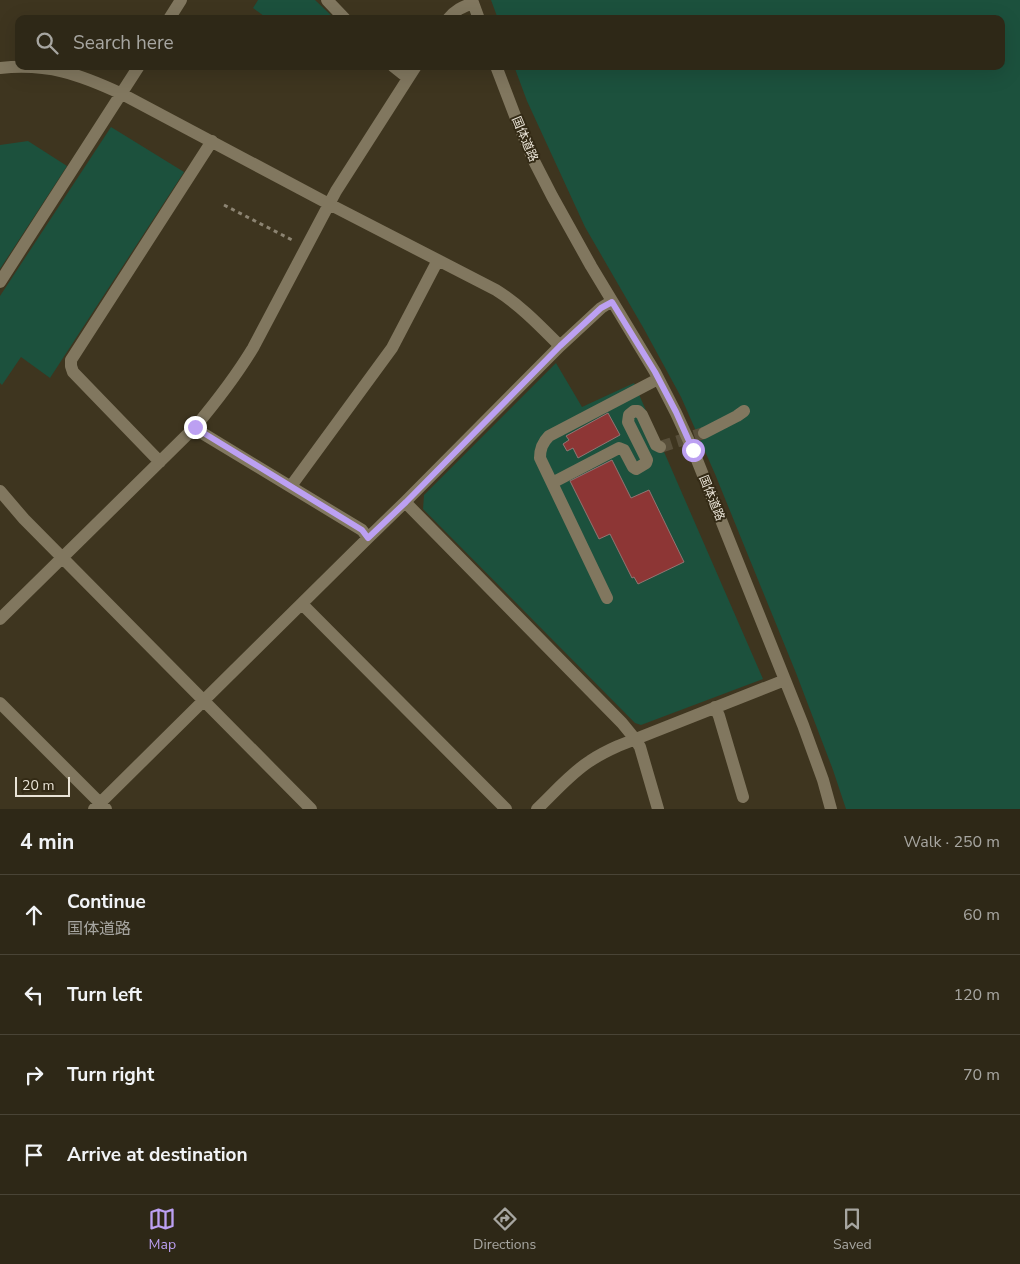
<!DOCTYPE html>
<meta charset="utf-8">
<style>
:root{--surface:#2e2817;--page:#363020;--text:#f1f3f6;--muted:#a7a6a1;--line:#494436;--accent:#bca0f2}
body{margin:0;font-family:"Nunito Sans","Noto Sans JP",sans-serif;background:var(--page);color:var(--text)}
.scale{position:absolute;left:15px;bottom:12px;width:55px;box-sizing:border-box;padding-left:5px;border:2px solid #e9e3d6;border-top:0;font-size:14px;line-height:18px;white-space:nowrap;color:#e9e3d6;-webkit-text-stroke:4px #332a15;paint-order:stroke}
.stop{position:absolute;width:15px;height:15px;margin:-11px;border:4px solid #bca0f2;border-radius:50%;background:#fff}
.stop.end{background:#bca0f2;border-color:#fff;box-shadow:0 1px 5px #0008}
.list{margin:0;padding:0;list-style:none}
h2{display:flex;justify-content:space-between;align-items:center;height:65px;margin:0;padding:0 20px;font-size:21px}
h2 small{font-size:16px;font-weight:400;color:var(--muted)}
.list li{display:grid;grid-template-columns:32px 1fr auto;gap:15px;align-items:center;box-sizing:border-box;height:80px;padding:0 20px;border-top:1px solid var(--line)}
.list b{display:block;font-size:19px;white-space:nowrap}
.list p{margin:0;font-size:16px;white-space:nowrap;color:var(--muted)}
.list em{font-size:16px;font-style:normal;color:var(--muted)}
.icon{flex:none;width:28px;height:28px;fill:none;stroke:currentColor;stroke-width:2;stroke-linecap:round;stroke-linejoin:round}
.map{position:relative;flex:none;width:1020px;height:809px;overflow:hidden}
.search{position:absolute;background:var(--surface);box-shadow:0 5px 20px #0002;left:15px;right:15px;top:15px;height:55px;display:flex;align-items:center;gap:12px;box-sizing:border-box;padding:0 18px;border-radius:10px;color:var(--muted);font-size:19px}
.sheet{height:385px;background:var(--surface)}
nav{display:flex;justify-content:space-around;align-items:center;box-sizing:border-box;height:70px;border-top:1px solid var(--line);background:var(--surface);font-size:14px;color:var(--muted)}
nav a{display:grid;justify-items:center;gap:2px}
nav .on{color:var(--accent)}
.map>svg:first-child{display:block}
.green{fill:#1c513d}
.building{fill:#8d3635;stroke:#927573}
.lines{fill:none;stroke-linecap:round;stroke-linejoin:round}
.minor-tunnel{stroke:#584f3a;stroke-width:12;stroke-dasharray:12 6;stroke-linecap:butt}
.path{stroke:#8c8472;stroke-width:3;stroke-dasharray:4 4;stroke-linecap:butt}
.minor{stroke:#81775f;stroke-width:12}
.route{stroke:#bca0f2;stroke-width:6}
.labels{text-anchor:middle;dominant-baseline:central;stroke-width:4;stroke-linejoin:round;paint-order:stroke}
.street-label{font-size:12px;fill:#e9e3d6;stroke:#332a15}
</style>
<div class="map">
<svg width="1020" height="809" viewBox="0 0 1020 809">
<rect width="100%" height="100%" fill="#3e351f"/>
<path class="green" d="M258,0H315L333,17L331,19H268L253,8Z
M491,0H1020V809H846L833,770L796,673L715,474L681,397L644,329L585,227L527,101L514,66H1001V19H498Z
M111,127L184,172L50,378L21,357L2,385L0,383V296Z
M28,141L67,166L0,269V145Z
M556,363L582,407L634,383L763,679L641,725L635,723L423,509L424,495Z"/>
<path class="building" d="M608,413L620,435L578,458L573,448L567,451L563,444L569,440L566,436Z
M612,460L631,498L649,490L684,562L638,584L634,577L632,578L610,534L599,539L570,481Z"/>
<g class="lines">
<path class="minor-tunnel" d="M660,447L704,433"/>
<path class="path" d="M224,205L294,241"/>
<path class="minor" d="M327,0L345,19
M472,0L479,19
M169,19L181,0
M448,19C455,10 462,7 473,3
M393,66L408,78
M496,66L517,121L533,159L552,196L591,266L655,372L676,413L693,450L803,725L823,780L831,809
M0,68C48,63 79,74 122,94L329,204L496,290C520,305 540,326 560,346
M0,282L139,66
M195,427L202,433L362,530L368,538
M704,433L737,416L744,411
M160,462L73,372L71,366V360L212,141
M552,483L619,448L624,450L633,467L636,469L646,463L647,460L628,422L629,415L634,411H638L642,415L656,445L660,447
M291,486L392,348L438,260
M0,491L24,519L311,809
M405,502L622,723L635,739L640,747L658,809
M607,598L540,458C540,449 542,443 549,436L658,379
M302,604L506,809
M0,619L195,427C216,402 236,376 253,348L336,191L416,66
M0,703L106,809
M715,707L719,716L743,797
M94,809L368,538L405,502L560,346L601,308L612,301
M537,809C554,793 571,773 590,761C599,755 609,750 618,746L785,680"/>
</g>
<g class="lines">
<path class="route" d="M195,427L202,432L362,530L368,538L406,502L560,346L601,308L612,302L655,372L676,412L693,450"/>
</g>
<g class="labels">
<g class="street-label">
<text transform="translate(525 139) rotate(67)">国体道路</text>
<text transform="translate(712 498) rotate(68)">国体道路</text>
</g>
</g>
</svg>
<div class="scale">20 m</div>
<div class="stop" style="left:693px;top:450px"></div>
<div class="stop end" style="left:195px;top:427px"></div>
<div class="search"><svg class="icon" aria-label="search" viewBox="0 0 24 24"><circle cx="10" cy="10" r="6"/><path d="M15 15l6 6"/></svg>Search here</div>
</div>
<section class="sheet">
<h2>4 min<small>Walk · 250 m</small></h2>
<ul class="list">
<li><svg class="icon" aria-label="ahead" viewBox="0 0 24 24"><path d="M12 20V5M6 11l6-6 6 6"/></svg><div><b>Continue</b><p>国体道路</p></div><em>60 m</em></li>
<li><svg class="icon" aria-label="left" viewBox="0 0 24 24"><path d="M17 20v-9H6M10 6l-5 5 5 5"/></svg><div><b>Turn left</b></div><em>120 m</em></li>
<li><svg class="icon" aria-label="right" viewBox="0 0 24 24"><path d="M7 20v-9h11M14 6l5 5-5 5"/></svg><div><b>Turn right</b></div><em>70 m</em></li>
<li><svg class="icon" aria-label="arrive" viewBox="0 0 24 24"><path d="M6 21V4h12l-3 4 3 4H6"/></svg><div><b>Arrive at destination</b></div></li>
</ul>
</section>
<nav>
<a class="on"><svg class="icon" aria-label="map" viewBox="0 0 24 24"><path d="M3 6l6-2 6 2 6-2v14l-6 2-6-2-6 2zM9 4v14M15 6v14"/></svg>Map</a>
<a><svg class="icon" aria-label="directions" viewBox="0 0 24 24"><path d="M12 3l9 9-9 9-9-9zM9 14v-3h6M13 9l2 2-2 2"/></svg>Directions</a>
<a><svg class="icon" aria-label="saved" viewBox="0 0 24 24"><path d="M7 4h10v16l-5-4-5 4z"/></svg>Saved</a>
</nav>
